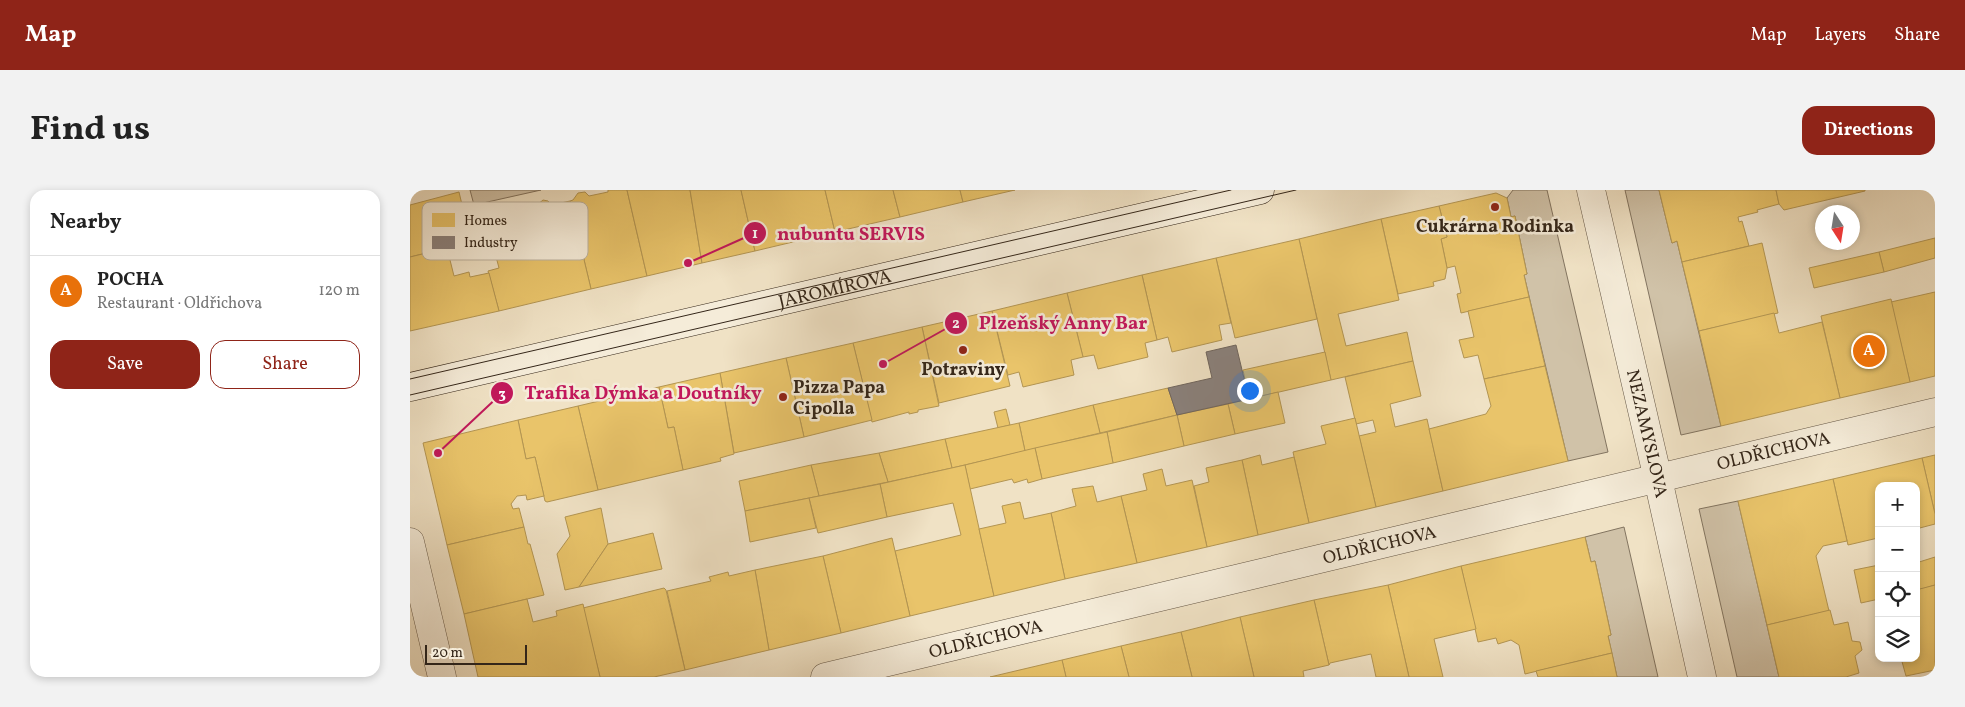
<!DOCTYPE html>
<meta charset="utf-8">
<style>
body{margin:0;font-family:Vollkorn,serif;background:#f2f2f2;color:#222}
.controls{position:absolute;right:15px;bottom:15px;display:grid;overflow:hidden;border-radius:10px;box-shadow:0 2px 8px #0003}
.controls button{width:45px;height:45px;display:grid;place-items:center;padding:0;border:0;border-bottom:1px solid #e0e0e0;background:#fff;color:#222;font:25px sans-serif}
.compass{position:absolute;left:1405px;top:15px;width:45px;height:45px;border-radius:50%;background:#fff;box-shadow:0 2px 8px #0003;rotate:168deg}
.scale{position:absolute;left:15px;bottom:12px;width:102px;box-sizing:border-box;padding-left:5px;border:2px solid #342619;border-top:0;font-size:14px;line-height:18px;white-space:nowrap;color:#342619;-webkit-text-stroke:4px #f5ecd9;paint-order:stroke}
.you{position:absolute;left:839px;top:200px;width:18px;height:18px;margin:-12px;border:4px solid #fff;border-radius:50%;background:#1a73e8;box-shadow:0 0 0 8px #1a73e833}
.badge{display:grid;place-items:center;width:32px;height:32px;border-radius:50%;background:#8f2418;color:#fff;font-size:16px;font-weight:700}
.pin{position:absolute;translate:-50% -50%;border:2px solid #fff;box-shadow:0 1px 5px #0006}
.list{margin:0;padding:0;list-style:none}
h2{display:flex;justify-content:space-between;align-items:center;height:65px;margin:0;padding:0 20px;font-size:21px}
h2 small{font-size:16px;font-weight:400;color:#767676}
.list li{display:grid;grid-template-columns:32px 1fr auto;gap:15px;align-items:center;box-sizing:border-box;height:70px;padding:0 20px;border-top:1px solid #e0e0e0}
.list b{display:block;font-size:19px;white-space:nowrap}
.list p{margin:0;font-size:16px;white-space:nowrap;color:#767676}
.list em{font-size:16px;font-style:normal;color:#767676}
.actions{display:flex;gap:10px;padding:15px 20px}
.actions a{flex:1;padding:11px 0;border:1px solid #8f2418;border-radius:15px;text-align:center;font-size:18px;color:#8f2418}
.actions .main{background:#8f2418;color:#fff}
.icon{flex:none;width:28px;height:28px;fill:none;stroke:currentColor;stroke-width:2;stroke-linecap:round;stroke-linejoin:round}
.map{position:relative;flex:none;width:1525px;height:487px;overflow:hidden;border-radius:15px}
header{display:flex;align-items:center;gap:30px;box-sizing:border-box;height:70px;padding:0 25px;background:#8f2418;color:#fff}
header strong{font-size:24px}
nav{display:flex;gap:28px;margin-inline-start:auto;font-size:18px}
.intro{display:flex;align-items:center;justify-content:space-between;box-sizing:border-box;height:120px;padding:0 30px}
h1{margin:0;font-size:35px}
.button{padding:12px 22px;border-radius:15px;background:#8f2418;color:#fff;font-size:18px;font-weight:700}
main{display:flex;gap:30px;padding:0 30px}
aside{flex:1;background:#fff;border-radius:15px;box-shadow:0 2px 8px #0003}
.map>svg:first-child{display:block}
.green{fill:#d0c2a8;stroke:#827460}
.homes{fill:#e9c46a;stroke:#b39552}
.industry{fill:#8a817c;stroke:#70665e}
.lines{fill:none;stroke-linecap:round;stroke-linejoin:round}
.minor-casing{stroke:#635544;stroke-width:29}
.secondary-casing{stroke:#342619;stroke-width:29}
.minor{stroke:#f5ecd9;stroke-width:28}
.secondary{stroke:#f5ecd9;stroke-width:28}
.tram{stroke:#342619;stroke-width:1}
.poi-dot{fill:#8f2418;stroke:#f5ecd9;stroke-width:2}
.labels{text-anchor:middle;stroke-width:5;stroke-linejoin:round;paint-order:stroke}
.poi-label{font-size:18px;font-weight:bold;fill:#342619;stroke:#f5ecd9}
.street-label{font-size:18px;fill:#342619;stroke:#f5ecd9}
.key{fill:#f5ecd9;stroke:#bbb19f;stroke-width:1}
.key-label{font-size:14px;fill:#342619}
.leader{fill:none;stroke:#c2185b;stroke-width:2}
.callout-dot{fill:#c2185b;stroke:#f5ecd9;stroke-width:2}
.mark-label{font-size:15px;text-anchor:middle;font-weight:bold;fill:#fff}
.callout-label{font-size:19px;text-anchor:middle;font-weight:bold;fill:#c2185b;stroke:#f5ecd9;stroke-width:5;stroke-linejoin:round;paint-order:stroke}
</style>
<header>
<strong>Map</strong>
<nav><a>Map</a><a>Layers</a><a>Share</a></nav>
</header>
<div class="intro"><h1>Find us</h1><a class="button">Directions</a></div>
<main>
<aside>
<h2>Nearby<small></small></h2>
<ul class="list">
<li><span class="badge" style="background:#e8710a">A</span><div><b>POCHA</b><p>Restaurant · Oldřichova</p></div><em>120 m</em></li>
</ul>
<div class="actions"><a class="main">Save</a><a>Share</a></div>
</aside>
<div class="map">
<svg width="1525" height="487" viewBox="0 0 1525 487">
<rect width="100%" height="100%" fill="#f0e2c5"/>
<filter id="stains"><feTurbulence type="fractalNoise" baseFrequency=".004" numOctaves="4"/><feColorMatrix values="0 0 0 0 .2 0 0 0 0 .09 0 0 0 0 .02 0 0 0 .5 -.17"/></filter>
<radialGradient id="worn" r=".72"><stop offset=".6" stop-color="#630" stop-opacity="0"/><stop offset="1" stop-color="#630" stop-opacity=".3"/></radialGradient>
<!-- green -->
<g class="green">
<polygon points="60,0 131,0 64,15"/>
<polygon points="1103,0 1137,0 1198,262 1158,271 1114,85 1117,84 1105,26 1101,27 1097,8"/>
<polygon points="1215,0 1249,0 1262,53 1267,51 1311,236 1271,245"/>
<polygon points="1328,311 1369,487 1327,487 1289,319"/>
<polygon points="1214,337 1248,487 1207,487 1198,446 1201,445 1185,371 1181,372 1175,347"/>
</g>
<!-- homes -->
<g class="homes">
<polygon points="198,0 217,0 237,86 181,99 160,11 163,10 168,3 175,2 179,6 198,2"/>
<polygon points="217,0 280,0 292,73 237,86"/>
<polygon points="280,0 331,0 345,61 292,73"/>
<polygon points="331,0 415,0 425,42 345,61"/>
<polygon points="415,0 483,0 490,27 425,42"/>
<polygon points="483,0 550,0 553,12 490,27"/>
<polygon points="550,0 605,0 553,12"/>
<polygon points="1249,0 1366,0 1369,14 1347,20 1348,22 1328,27 1329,32 1332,31 1339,56 1272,72 1267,51 1262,53"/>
<polygon points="1366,0 1455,0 1455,1 1374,20 1369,14"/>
<polygon points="49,2 54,23 31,28 37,58 0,67 0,15"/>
<polygon points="1086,3 1097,8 1101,27 1105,26 1117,84 1114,85 1119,107 1051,123 1047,104 1051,103 1045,76 1037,78 1031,49 1037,47 1029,16"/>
<polygon points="133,10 138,11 142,15 160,11 181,99 89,121 78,81 89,78 78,36 91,32 89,27 92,26 97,19 104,19 108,22 126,19 127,15"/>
<polygon points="1029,16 1037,47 1031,49 1037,78 1035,89 1023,92 1024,96 988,104 971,29"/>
<polygon points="971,29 989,110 928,124 936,156 997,142 1003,171 921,190 889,49"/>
<polygon points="1525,48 1525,68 1474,82 1469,62"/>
<polygon points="889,49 907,129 825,148 806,68"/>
<polygon points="1352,53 1368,123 1289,141 1272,72"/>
<polygon points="37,58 44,86 59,82 60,87 79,83 89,121 0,141 0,67"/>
<polygon points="1469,62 1474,82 1404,98 1399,78"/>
<polygon points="806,68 821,133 809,135 812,150 762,162 758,147 747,150 732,85"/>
<polygon points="732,85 747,150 735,153 738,167 688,179 684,165 673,167 657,103"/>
<polygon points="1525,102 1525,186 1500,192 1481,112"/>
<polygon points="657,103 673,167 661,170 664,185 613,197 609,182 598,185 582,121"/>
<polygon points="1119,107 1135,176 1074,189 1068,165 1054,168 1049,150 1064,147 1058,121"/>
<polygon points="1481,109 1500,192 1430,208 1411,126"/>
<polygon points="582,121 600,196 529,213 512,137"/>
<polygon points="1364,123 1369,143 1412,132 1430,208 1311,236 1289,141"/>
<polygon points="512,137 529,216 508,220 508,222 499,224 499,222 462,232 443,153"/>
<polygon points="443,153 462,230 394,247 376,168"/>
<polygon points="915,162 921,190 839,209 833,180"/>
<polygon points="376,168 394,247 324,263 310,183"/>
<polygon points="1003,171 1011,206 980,214 985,237 1017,229 1033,301 966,317 949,246 966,242 963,230 946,234 935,187"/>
<polygon points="1135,176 1158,271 1033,301 1019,239 1076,224 1081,216 1074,189"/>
<polygon points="310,183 324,264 310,268 311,271 273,280 264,237 258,238 249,197"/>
<polygon points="249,197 258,238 264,237 273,280 188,300 168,216"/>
<polygon points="758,198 767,225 690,243 683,215"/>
<polygon points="868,202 875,233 825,244 818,214"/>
<polygon points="818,214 825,244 774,256 767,225"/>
<polygon points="683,215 690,243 615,261 609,233"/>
<polygon points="168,216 188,300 137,312 135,311 125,267 116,269 108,230"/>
<polygon points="596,219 600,235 588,238 584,222"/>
<polygon points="767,225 774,256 703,273 697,242"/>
<polygon points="945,228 966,317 899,333 883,262 916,254 911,236"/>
<polygon points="108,230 116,269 125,267 134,306 117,310 116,305 107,306 101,314 103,319 109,318 114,337 37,355 13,253"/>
<polygon points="609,233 615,261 542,278 535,249"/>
<polygon points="697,242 703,273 632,289 625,258"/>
<polygon points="535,249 542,278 478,292 469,263"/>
<polygon points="625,258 632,289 618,293 617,289 604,293 602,289 560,299 555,275"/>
<polygon points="469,263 478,292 409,306 401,275"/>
<polygon points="850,265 852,275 884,267 899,333 848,345 832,270"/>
<polygon points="1525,265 1525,324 1512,268"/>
<polygon points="1512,268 1525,324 1525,334 1506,339 1506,296 1469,296 1469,351 1468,348 1438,355 1423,289"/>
<polygon points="832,270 848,345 797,357 784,296 799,292 796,278"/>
<polygon points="401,275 409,306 335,321 329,291"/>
<polygon points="555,275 584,406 500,426 485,361 551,345 543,313 477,327 470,294"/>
<polygon points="752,279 756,296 782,290 797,357 727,373 711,306 737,300 733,284"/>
<polygon points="1423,289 1437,351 1413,356 1406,366 1419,421 1357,435 1328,311"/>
<polygon points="470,294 477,327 408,343 399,308"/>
<polygon points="683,296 687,312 711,306 727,373 655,389 641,323 666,316 662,299"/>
<polygon points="399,308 406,338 340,352 335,321"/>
<polygon points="610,312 614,329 641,323 655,389 584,406 569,339 596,333 592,316"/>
<polygon points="191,318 198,354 169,397 155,400 147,364 160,346 155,327"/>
<polygon points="114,337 118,354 120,354 134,405 54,424 37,355"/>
<polygon points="243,343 252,379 169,397 198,354"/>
<polygon points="1175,347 1181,372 1185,371 1201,445 1198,446 1202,463 1115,484 1109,455 1101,450 1088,454 1086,448 1068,452 1051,376"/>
<polygon points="482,348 500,426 431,443 413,366"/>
<polygon points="413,366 431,443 359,460 345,380"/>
<polygon points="1525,367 1525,395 1509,400 1506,386 1506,373"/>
<polygon points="1469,375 1469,409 1451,413 1444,380"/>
<polygon points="1051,376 1066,439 1024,449 1033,487 999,487 978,395"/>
<polygon points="345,380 359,460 275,480 257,401 301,391 299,387 318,382 319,386"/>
<polygon points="978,395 999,487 966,487 961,464 920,473 919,475 904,410"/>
<polygon points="1525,395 1525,480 1496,486 1491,468 1506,468 1506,400"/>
<polygon points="254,398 256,400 275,480 244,487 190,487 173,418"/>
<polygon points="117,409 123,432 147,426 146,421 173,414 190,487 68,487 54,424"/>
<polygon points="904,410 919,475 893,481 894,487 844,487 830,427"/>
<polygon points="1420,420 1424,435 1438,432 1442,451 1450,452 1452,460 1445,466 1449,483 1436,487 1369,487 1357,435"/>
<polygon points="830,427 844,487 782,487 771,442"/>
<polygon points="771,442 782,487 719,487 711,456"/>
<polygon points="711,456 719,487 656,487 652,470"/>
<polygon points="1202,463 1207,487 1128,487 1126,481"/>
<polygon points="652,470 656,487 580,487"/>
</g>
<!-- industry -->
<polygon class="industry" points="826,155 839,209 767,225 758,198 802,188 796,162"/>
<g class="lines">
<defs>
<g id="minor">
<path id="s1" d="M1181,0L1248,289L1292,487"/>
<polyline points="0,352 32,487"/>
<path id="s2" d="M415,487L1525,222"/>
</g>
<g id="secondary">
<path id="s3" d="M0,197L850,0"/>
</g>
</defs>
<!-- minor casing -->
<use href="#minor" class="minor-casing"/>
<!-- secondary casing -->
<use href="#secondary" class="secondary-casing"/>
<!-- minor -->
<use href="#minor" class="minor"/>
<!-- secondary -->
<use href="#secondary" class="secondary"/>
<!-- tram -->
<g class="tram">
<polyline points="0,189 821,0"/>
<polyline points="0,205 886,0"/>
</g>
</g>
<!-- markers -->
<g class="poi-dot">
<circle cx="1085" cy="17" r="5"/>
<circle cx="553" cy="160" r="5"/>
<circle cx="373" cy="207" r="5"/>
</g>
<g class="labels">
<!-- poi labels -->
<g class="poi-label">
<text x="1085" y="42">Cukrárna Rodinka</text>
<text x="553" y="185">Potraviny</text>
<text x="383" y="203" text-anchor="start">Pizza Papa<tspan x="383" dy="21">Cipolla</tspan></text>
</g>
<!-- street labels -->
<g class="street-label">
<text dy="6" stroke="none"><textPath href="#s3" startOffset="436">JAROMÍROVA</textPath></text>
<text dy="6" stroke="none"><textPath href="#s1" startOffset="250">NEZAMYSLOVA</textPath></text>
<text dy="6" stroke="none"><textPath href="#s2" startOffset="975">OLDŘICHOVA</textPath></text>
<text dy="6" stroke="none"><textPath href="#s2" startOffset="570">OLDŘICHOVA</textPath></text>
<text dy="6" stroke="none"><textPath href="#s2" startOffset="165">OLDŘICHOVA</textPath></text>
</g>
</g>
<!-- legend -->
<rect x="12" y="12" width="166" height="58" rx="8" class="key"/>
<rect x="22" y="23" width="23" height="14" fill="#e9c46a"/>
<rect x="22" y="46" width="23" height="13" fill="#8a817c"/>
<g class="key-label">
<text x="54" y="35">Homes</text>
<text x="54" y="57">Industry</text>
</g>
<!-- callouts -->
<path class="leader" d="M278 73L345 43M473 174L546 133M28 263L92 203"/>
<g class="callout-dot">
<circle cx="278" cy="73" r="5"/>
<circle cx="473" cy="174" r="5"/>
<circle cx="28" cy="263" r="5"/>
<circle cx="345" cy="43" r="12"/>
<circle cx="546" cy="133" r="12"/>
<circle cx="92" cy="203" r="12"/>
</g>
<g class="mark-label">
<text x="345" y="48">1</text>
<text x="546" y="138">2</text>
<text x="92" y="208">3</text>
</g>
<g class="callout-label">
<text x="441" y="50">nubuntu SERVIS</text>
<text x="653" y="139">Plzeňský Anny Bar</text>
<text x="233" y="209">Trafika Dýmka a Doutníky</text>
</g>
<rect width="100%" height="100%" filter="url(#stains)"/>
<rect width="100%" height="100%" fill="url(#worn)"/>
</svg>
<div class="controls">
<button>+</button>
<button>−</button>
<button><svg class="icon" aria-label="locate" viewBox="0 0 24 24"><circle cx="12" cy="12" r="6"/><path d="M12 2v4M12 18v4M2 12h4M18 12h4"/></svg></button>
<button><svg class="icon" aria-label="layers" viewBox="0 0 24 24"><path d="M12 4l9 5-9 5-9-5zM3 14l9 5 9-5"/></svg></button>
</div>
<svg class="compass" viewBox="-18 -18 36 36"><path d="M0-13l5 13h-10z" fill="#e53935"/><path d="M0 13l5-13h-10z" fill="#767676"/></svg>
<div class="scale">20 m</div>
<div class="you"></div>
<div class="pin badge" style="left:1459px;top:161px;background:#e8710a">A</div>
</div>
</main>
